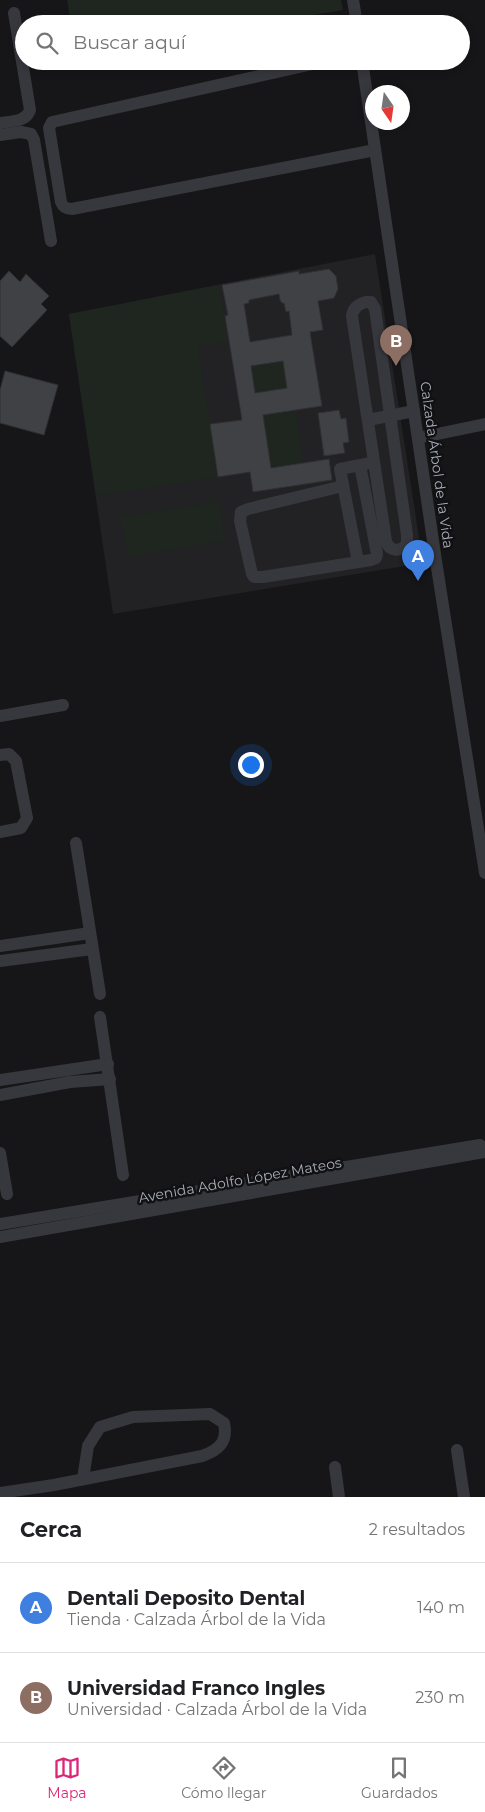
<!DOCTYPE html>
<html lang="es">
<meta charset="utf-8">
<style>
body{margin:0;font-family:Montserrat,sans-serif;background:#f2f2f2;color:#202124}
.compass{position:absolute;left:365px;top:85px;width:45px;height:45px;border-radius:50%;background:#fff;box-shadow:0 2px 8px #0003;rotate:167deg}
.you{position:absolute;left:250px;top:764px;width:18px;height:18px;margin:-12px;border:4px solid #fff;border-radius:50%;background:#1a73e8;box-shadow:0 0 0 8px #1a73e833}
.badge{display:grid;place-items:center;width:32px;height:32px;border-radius:50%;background:#db2777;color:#fff;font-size:16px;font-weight:700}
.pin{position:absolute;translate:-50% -41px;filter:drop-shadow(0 1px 2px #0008)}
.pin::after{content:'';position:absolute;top:26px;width:18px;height:15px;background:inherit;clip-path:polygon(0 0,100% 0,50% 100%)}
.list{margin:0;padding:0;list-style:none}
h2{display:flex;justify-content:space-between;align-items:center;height:65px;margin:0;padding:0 20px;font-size:21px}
h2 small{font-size:16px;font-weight:400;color:#757577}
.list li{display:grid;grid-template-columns:32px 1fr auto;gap:15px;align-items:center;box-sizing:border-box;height:90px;padding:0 20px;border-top:1px solid #e0e0e0}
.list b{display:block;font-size:19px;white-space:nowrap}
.list p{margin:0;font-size:16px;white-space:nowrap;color:#757577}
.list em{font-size:16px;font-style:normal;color:#757577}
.icon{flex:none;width:28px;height:28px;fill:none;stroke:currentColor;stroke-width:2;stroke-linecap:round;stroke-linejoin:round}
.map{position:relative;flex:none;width:485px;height:1497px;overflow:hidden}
.search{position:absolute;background:#fff;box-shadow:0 2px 8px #0003;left:15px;right:15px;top:15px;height:55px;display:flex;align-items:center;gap:12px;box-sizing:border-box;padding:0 18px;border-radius:28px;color:#757577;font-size:19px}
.sheet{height:245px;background:#fff}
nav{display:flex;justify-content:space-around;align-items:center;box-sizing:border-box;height:70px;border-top:1px solid #e0e0e0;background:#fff;font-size:14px;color:#757577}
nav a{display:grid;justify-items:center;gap:2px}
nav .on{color:#db2777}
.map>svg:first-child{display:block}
.built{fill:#222225}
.green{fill:#1e261f}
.building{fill:#404145;stroke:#303034;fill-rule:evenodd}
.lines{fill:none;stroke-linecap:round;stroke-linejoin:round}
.minor{stroke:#37383d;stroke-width:12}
.labels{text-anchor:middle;stroke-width:5;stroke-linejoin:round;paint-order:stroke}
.street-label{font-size:14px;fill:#a8adb8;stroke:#111113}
</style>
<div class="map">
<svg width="485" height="1497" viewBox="0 0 485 1497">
<rect width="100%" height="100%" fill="#161618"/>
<!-- built -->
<polygon class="built" points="375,254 423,563 113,614 69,314"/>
<!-- green -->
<g class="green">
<polygon points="67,0 341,0 343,10 261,24 71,24"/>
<polygon points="219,285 228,342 198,347 218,477 96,496 69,314"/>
<polygon points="283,361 287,388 255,393 251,366"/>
<polygon points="296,410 303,463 271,468 263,415"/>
<polygon points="219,501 225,541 128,557 121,517"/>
</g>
<!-- building -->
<g class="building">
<path d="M329,269L336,276L338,289L334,298L318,301L323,330L310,332L322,406L263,415L271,468L329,459L332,480L253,492L250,472L218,477L210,424L242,420L225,316L228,315L222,285L299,271V274ZM279,294L280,300L282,303H284L286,312L289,311L292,335L250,342L244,304L249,303V300ZM283,361L287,388L255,393L251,366Z"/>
<polygon points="9,271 20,282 26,274 49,296 41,304 47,310 12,347 0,336 0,281"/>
<polygon points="5,371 58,385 44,435 0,423 0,390"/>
<polygon points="339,410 341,419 346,418 349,442 343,443 345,453 324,456 318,413"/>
</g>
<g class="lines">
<!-- minor -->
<g class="minor">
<polyline points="353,0 357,24"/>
<path d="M326,61L52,122L49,128L61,202C63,207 66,209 72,209L375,150"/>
<polyline points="362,61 436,561 485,873"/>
<path d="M0,123C12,121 26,122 30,110L14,13"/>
<polyline points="0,135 21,132 31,134 34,140 51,241"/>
<path d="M366,302H371L375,309L407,535V544C400,553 389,551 386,541L352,316C353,308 358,304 366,302Z"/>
<polyline points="368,420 414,411"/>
<polyline points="418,438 485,424"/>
<polyline points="343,486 248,509 241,512 240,521 252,574 254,577 263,577 371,560 376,558 377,554 360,465 374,462"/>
<polyline points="358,562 340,469 360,465"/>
<polyline points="0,716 63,705"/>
<polyline points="0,755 9,754 16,761 27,818 21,828 0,832"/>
<polyline points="76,843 100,994"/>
<polyline points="0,946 90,933"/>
<polyline points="0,961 92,949"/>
<polyline points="100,1017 123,1175"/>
<polyline points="0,1080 108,1064"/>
<polyline points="0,1095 70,1082 110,1079"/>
<polyline points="0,1153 7,1194"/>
<polyline points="0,1224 480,1145"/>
<polyline points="0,1237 485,1152"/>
<polyline points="457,1450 464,1497"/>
<polyline points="335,1467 339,1497"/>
<path d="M0,1493L54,1485L202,1456C219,1450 228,1442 224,1423L210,1414L133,1417L100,1427L88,1446L83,1479"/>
</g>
</g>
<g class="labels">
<!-- street labels -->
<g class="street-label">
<text transform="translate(437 465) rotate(82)" y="5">Calzada Árbol de la Vida</text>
<text transform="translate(240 1180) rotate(-10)" y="5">Avenida Adolfo López Mateos</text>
</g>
</g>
</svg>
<svg class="compass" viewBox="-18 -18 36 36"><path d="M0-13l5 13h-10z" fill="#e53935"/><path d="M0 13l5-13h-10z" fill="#757577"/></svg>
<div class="you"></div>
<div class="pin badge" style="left:418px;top:581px;background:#3f7fe0">A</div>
<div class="pin badge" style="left:396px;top:366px;background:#8d6e63">B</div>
<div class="search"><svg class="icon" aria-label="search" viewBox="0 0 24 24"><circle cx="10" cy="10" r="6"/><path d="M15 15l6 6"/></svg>Buscar aquí</div>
</div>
<section class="sheet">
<h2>Cerca<small>2 resultados</small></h2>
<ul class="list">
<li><span class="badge" style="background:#3f7fe0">A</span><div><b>Dentali Deposito Dental</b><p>Tienda · Calzada Árbol de la Vida</p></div><em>140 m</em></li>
<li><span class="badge" style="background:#8d6e63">B</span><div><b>Universidad Franco Ingles</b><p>Universidad · Calzada Árbol de la Vida</p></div><em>230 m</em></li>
</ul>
</section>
<nav>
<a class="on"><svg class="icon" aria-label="map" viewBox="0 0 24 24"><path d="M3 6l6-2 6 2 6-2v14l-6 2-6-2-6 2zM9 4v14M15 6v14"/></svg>Mapa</a>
<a><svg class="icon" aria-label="directions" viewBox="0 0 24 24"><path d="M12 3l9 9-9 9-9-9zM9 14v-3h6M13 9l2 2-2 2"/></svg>Cómo llegar</a>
<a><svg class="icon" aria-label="saved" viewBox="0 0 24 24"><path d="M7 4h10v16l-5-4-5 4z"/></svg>Guardados</a>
</nav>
